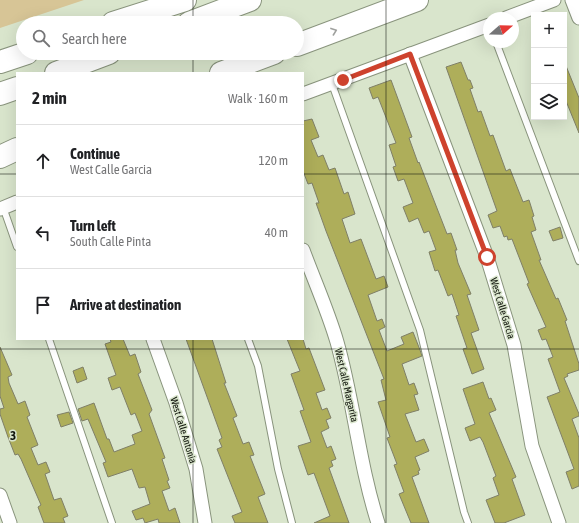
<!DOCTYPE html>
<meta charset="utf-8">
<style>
body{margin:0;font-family:"Asap Condensed",sans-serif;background:#f2f2f2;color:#202124}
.controls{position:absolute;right:12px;top:12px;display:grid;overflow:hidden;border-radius:0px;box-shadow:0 4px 16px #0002}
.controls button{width:36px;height:36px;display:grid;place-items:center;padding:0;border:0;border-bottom:1px solid #e0e0e0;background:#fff;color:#202124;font:20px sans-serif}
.compass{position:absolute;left:483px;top:12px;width:36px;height:36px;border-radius:50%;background:#fff;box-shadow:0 4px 16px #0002;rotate:70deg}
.stop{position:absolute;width:12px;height:12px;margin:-9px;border:3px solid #ce422d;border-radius:50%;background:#fff}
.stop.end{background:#ce422d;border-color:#fff;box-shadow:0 1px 4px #0008}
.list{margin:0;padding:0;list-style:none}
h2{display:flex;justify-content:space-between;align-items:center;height:52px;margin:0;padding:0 16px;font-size:17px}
h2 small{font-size:13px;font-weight:400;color:#757577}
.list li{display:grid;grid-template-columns:26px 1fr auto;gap:12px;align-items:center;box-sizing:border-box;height:72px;padding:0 16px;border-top:1px solid #e0e0e0}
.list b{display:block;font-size:15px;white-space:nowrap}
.list p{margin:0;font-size:13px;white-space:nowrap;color:#757577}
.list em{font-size:13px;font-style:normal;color:#757577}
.icon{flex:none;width:22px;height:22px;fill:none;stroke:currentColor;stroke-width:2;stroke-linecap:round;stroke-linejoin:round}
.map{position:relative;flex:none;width:579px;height:523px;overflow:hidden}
.search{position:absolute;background:#fff;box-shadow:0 4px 16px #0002;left:16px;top:16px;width:288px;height:44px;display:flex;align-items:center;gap:10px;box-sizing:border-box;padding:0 14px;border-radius:22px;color:#757577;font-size:15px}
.panel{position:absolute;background:#fff;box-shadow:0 4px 16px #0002;left:16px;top:72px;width:288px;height:268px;border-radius:0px}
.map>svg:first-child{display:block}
.green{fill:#d7c596}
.building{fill:#aeae5a;stroke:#7f7f67}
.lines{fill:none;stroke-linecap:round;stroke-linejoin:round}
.service-casing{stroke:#89947d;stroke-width:8}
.minor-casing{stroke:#89947d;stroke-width:15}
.motorway-casing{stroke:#89947d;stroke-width:24}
.service{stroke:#fff;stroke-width:6}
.minor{stroke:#fff;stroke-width:13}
.motorway{stroke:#fff;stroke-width:22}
.oneway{stroke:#9fa19e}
.route{stroke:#ce422d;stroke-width:5}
.grid{fill:none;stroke:#10140c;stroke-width:1;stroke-opacity:0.55}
.labels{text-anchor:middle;stroke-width:3;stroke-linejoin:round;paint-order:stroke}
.street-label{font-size:10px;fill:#10140c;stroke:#d9e5cc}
.grid-label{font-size:13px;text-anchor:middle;font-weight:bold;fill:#10140c;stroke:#d9e5cc;stroke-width:3;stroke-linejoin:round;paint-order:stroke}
</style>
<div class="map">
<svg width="579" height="523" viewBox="0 0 579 523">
<rect width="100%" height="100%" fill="#d9e5cc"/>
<!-- green -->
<polygon class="green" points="0,0 84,0 0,28"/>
<!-- building -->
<g class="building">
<polygon points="564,61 579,98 579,133 564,96"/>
<polygon points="461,62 468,80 470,80 473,88 470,89 478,112 481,111 490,136 493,135 506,171 510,169 523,202 529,200 534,216 532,217 536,230 531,232 541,260 539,260 556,299 558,298 567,320 565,321 579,364 579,370 567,374 568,376 564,378 579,414 579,416 572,419 579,438 579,486 572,489 566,472 574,469 547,397 560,392 548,359 553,357 546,339 542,340 538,330 546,327 527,284 529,283 512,239 508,240 507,236 504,237 500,226 493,228 488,215 497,211 446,67"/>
<polygon points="391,80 412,137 409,138 418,163 419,162 447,234 451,233 457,250 455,250 458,263 471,294 467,295 479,330 471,333 484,369 472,374 463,349 467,348 456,316 459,315 452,294 448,296 438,270 435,271 429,252 436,250 429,231 424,233 418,218 409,222 403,207 413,203 404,179 398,181 393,167 396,166 389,145 396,143 378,97 373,99 369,88"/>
<polygon points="312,119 319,137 311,140 318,157 323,155 329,170 335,168 344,194 348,192 355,214 342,219 350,243 361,239 376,279 384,276 388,287 368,295 377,321 382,319 385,327 379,330 387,351 404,344 401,337 413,332 420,350 422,356 402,364 409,385 414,383 418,394 414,395 419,410 405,414 416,442 424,439 429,451 415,457 420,470 418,471 419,474 412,477 429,523 411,523 399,494 404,492 394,465 397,464 387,438 390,437 378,402 386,400 381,380 384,379 326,231 316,203 319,203 312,183 308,184 303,171 303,121"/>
<polygon points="560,227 563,238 553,241 549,231"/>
<polygon points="110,339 123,339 130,356 135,354 141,372 138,374 152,410 149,414 165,458 162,459 169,480 167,481 170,488 162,491 169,511 175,508 180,523 159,523 158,519 145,523 143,518 136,520 132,511 150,504 145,487 139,488 132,469 108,477 103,463 106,462 88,419 82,421 78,409 94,403 107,439 109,439 114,452 135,444 132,435 142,431 135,413 131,415 120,387 112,390 108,378 116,375 105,344 111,342"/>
<polygon points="186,339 212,339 226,383 224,383 237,416 233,418 243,444 249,442 254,455 250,456 265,494 258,497 268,523 235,523 232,516 242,512 217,449 222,447 219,440 222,438"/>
<polygon points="287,339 303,339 306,349 309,348 325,390 316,393 322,410 327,408 331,418 326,420 329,428 321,432 327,448 331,446 336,459 331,461 333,466 329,468 349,523 314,523 330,516 314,473 308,475 298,446 311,442 300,411 304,410 291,374 300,371"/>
<polygon points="0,347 12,375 8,377 9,383 18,404 25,401 30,415 27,417 38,445 31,448 38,465 46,462 50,472 45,474 54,500 61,498 68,516 63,518 65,523 44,523 38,507 41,505 21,459 18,454 15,455 8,437 0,414 0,409 4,408 0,396"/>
<polygon points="83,367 87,379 77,383 73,371"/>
<polygon points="483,382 489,399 491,398 496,410 489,413 516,477 512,479 525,515 504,523 495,523 486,500 499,495 493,478 496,476 483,442 480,437 470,441 465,428 475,424 463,389"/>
<polygon points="69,412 73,423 61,427 57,415"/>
</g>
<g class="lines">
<defs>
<g id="service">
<polyline points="496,42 579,261"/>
<polyline points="332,84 420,330 464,512 468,523"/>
<polyline points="3,207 17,247"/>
<polyline points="49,339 112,523"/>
<polyline points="248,339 258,366 278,469 292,523"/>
</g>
<g id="minor">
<polyline points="572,0 579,18"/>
<polyline points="506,18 554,0"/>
<polyline points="410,54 487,257 514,345 532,446 559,523"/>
<polyline points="303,94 489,25"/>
<polyline points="0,209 17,202"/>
<path d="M303,250C314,280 328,311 337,342C354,402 359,464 378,523"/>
<polyline points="153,339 176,403 196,469 205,523"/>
<polyline points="0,495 10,523"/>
</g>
<g id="motorway">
<polyline points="113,23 185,0"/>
<polyline points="189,23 250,0"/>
<polyline points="297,45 417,0"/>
<polyline points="0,62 27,53"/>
<polyline points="56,73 109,53"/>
<polyline points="221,73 274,53"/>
<polyline points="0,94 17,88"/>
<polyline points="0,157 17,149"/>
</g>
</defs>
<!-- service casing -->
<use href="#service" class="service-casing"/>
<!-- minor casing -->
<use href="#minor" class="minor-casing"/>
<!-- motorway casing -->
<use href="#motorway" class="motorway-casing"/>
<!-- service -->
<use href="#service" class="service"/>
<!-- minor -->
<use href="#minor" class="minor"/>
<!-- motorway -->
<use href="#motorway" class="motorway"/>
</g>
<!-- one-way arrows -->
<defs><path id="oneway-chevron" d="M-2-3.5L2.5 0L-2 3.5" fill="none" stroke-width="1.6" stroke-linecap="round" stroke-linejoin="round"/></defs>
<use class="oneway" href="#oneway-chevron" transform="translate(334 31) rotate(-20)"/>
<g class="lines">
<!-- route -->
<polyline class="route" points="343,80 410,54 487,257"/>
</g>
<!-- grid -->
<path class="grid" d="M193,0V23M386,0V523M193,53V73M0,174H17M303,174H579M193,339V523M0,349H579"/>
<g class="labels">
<!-- street labels -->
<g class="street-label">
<text transform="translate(503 308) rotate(73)" y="4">West Calle Garcia</text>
<text transform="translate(347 385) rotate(77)" y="4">West Calle Margarita</text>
<text transform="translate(184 430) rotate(73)" y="4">West Calle Antonia</text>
</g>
</g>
<g class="grid-label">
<text x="13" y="440">3</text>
</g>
</svg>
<div class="controls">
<button>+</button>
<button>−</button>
<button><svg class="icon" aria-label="layers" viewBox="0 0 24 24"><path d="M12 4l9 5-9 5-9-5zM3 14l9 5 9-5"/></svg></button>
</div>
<svg class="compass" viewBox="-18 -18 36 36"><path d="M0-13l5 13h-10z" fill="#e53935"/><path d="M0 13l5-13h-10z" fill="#757577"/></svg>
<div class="stop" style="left:487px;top:257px"></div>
<div class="stop end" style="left:343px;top:80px"></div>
<div class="search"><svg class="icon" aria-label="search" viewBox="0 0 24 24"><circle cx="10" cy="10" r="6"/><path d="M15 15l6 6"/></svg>Search here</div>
<section class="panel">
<h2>2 min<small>Walk · 160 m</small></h2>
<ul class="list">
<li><svg class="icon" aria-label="ahead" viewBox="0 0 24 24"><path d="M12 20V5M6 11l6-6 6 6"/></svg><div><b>Continue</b><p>West Calle Garcia</p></div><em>120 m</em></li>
<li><svg class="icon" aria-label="left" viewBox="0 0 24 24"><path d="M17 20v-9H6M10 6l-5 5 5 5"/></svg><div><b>Turn left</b><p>South Calle Pinta</p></div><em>40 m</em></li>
<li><svg class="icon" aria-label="arrive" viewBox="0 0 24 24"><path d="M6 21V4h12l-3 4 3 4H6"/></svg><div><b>Arrive at destination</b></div></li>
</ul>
</section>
</div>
